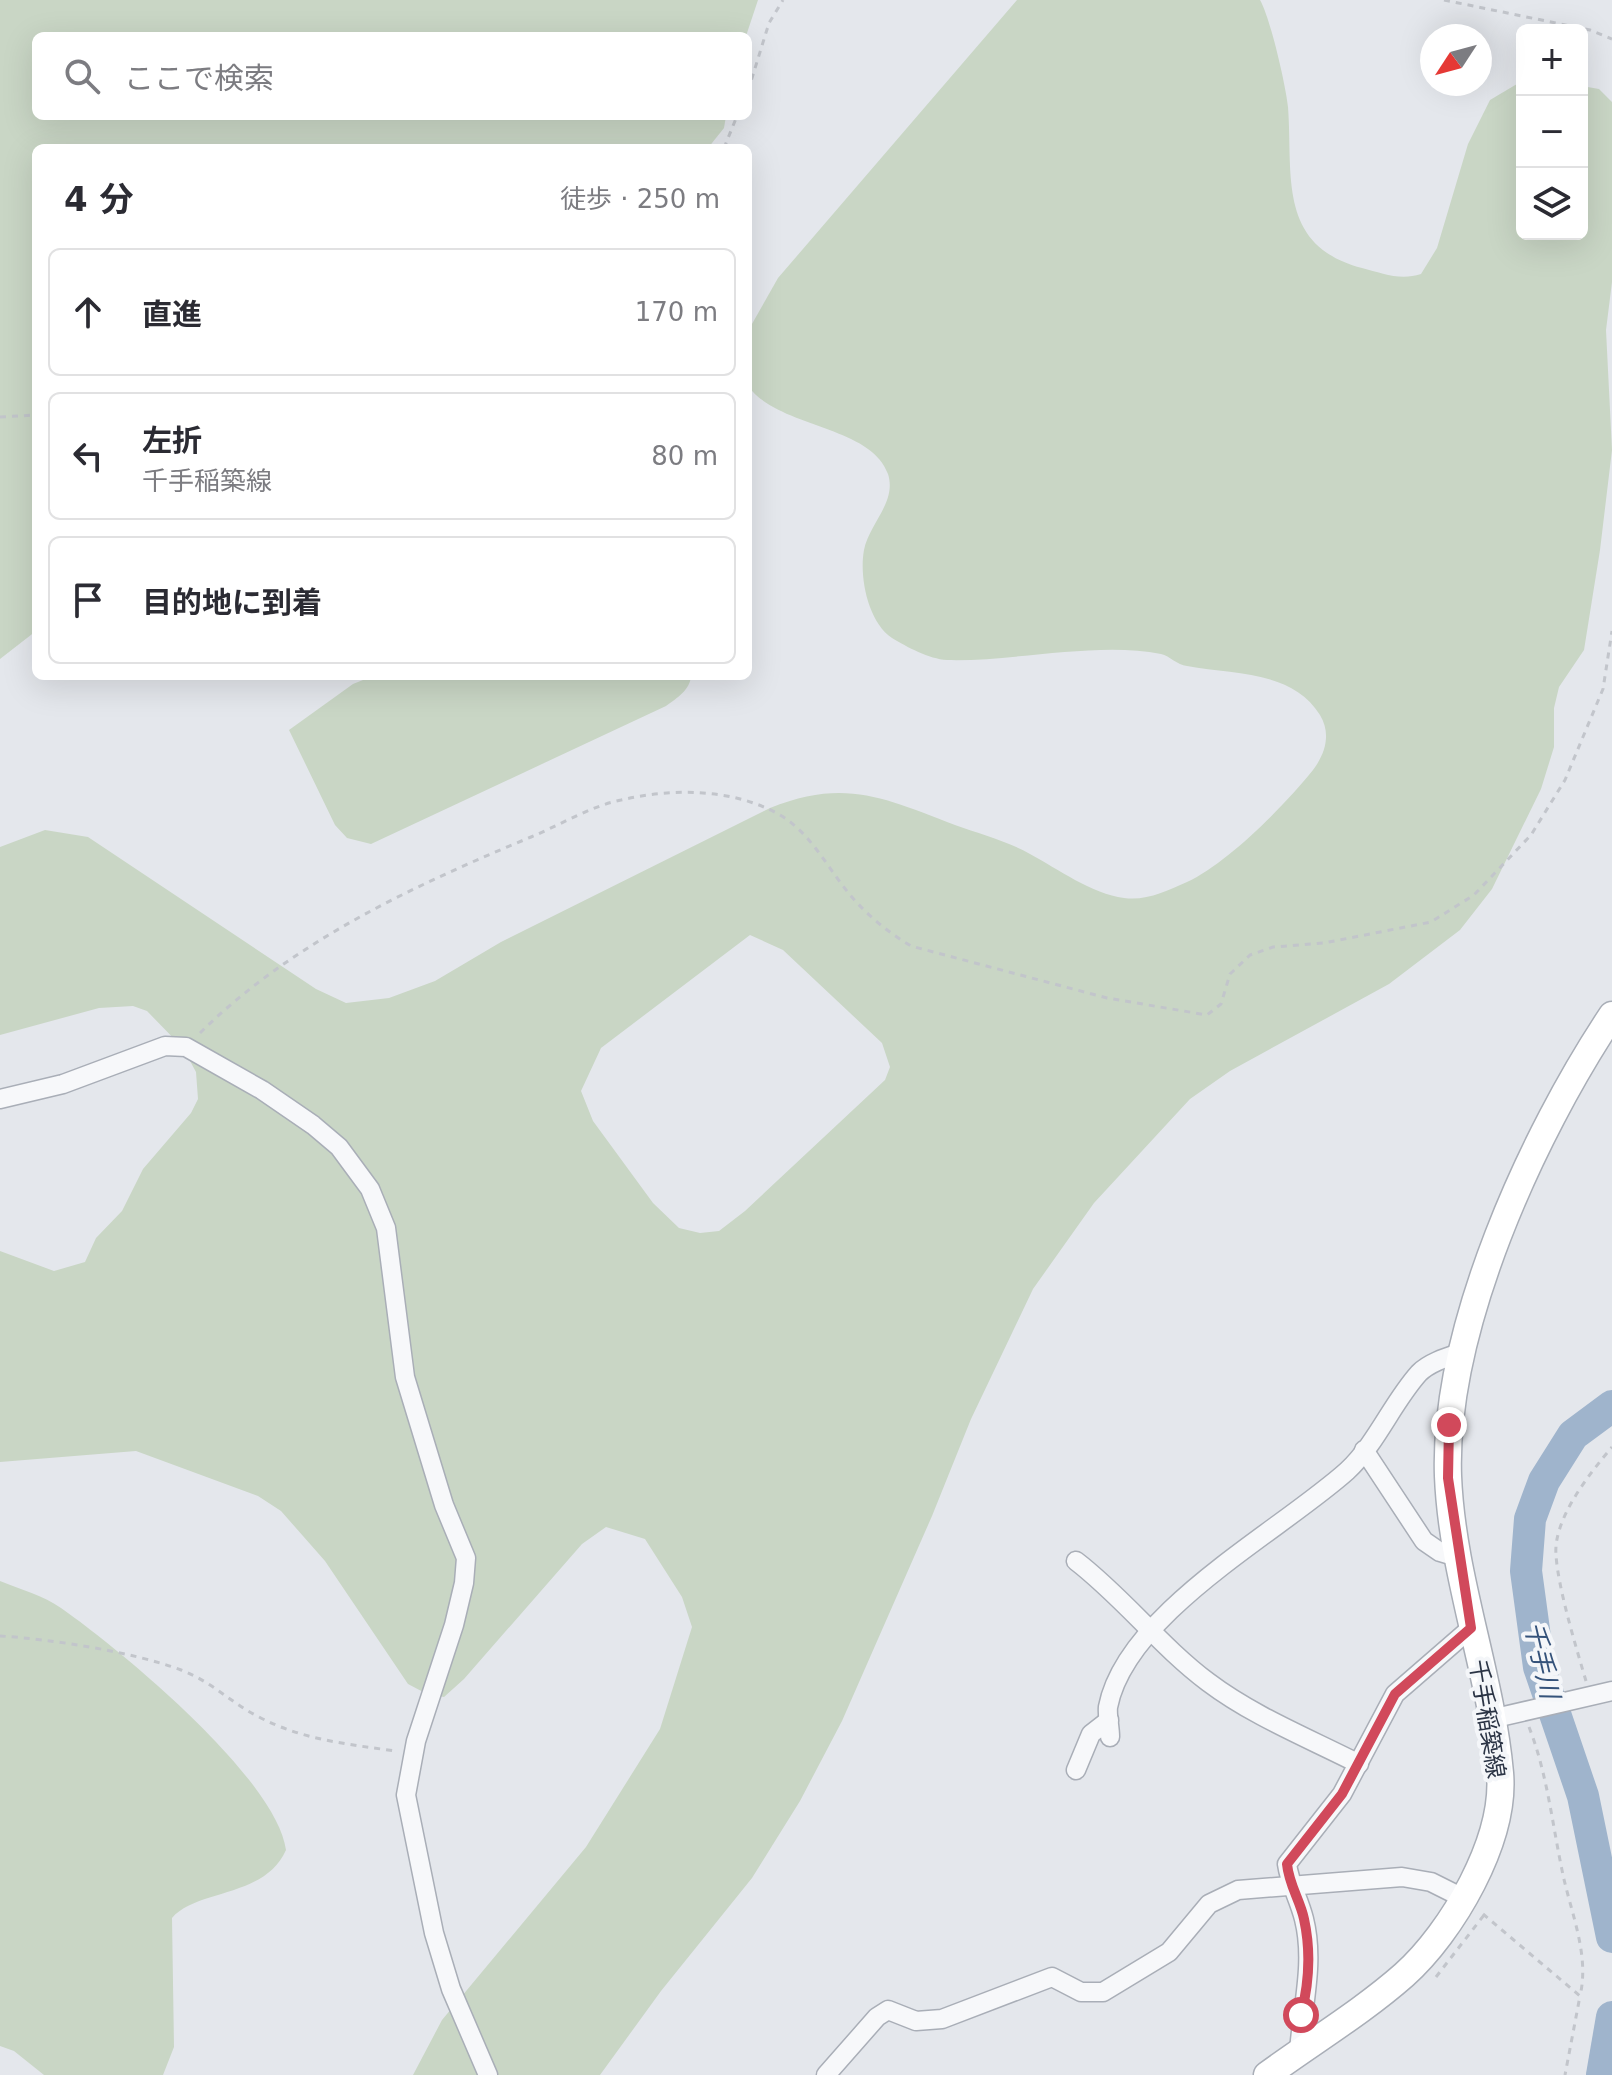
<!DOCTYPE html>
<html lang="ja">
<meta charset="utf-8">
<style>
body{margin:0;font-family:"DejaVu Sans","Noto Sans JP",sans-serif;background:#f7f7f7;color:#2b2b33}
.controls{position:absolute;right:24px;top:24px;display:grid;overflow:hidden;border-radius:12px;box-shadow:0 8px 32px #0002}
.controls button{width:72px;height:72px;display:grid;place-items:center;padding:0;border:0;border-bottom:2px solid #e1e1e2;background:#fff;color:#2b2b33;font:40px sans-serif}
.compass{position:absolute;left:1420px;top:24px;width:72px;height:72px;border-radius:50%;background:#fff;box-shadow:0 8px 32px #0002;rotate:234deg}
.stop{position:absolute;width:24px;height:24px;margin:-18px;border:6px solid #d1495b;border-radius:50%;background:#fff}
.stop.end{background:#d1495b;border-color:#fff;box-shadow:0 2px 8px #0008}
.list{margin:0;padding:0;list-style:none}
h2{display:flex;justify-content:space-between;align-items:center;height:104px;margin:0;padding:0 32px;font-size:34px}
h2 small{font-size:26px;font-weight:400;color:#7c7c81}
.list li{display:grid;grid-template-columns:52px 1fr auto;gap:24px;align-items:center;box-sizing:border-box;height:128px;margin:0 16px 16px;padding:0 16px;border:2px solid #e1e1e2;border-radius:12px}
.list b{display:block;font-size:30px;white-space:nowrap}
.list p{margin:0;font-size:26px;white-space:nowrap;color:#7c7c81}
.list em{font-size:26px;font-style:normal;color:#7c7c81}
.icon{flex:none;width:44px;height:44px;fill:none;stroke:currentColor;stroke-width:2;stroke-linecap:round;stroke-linejoin:round}
.map{position:relative;flex:none;width:1612px;height:2075px;overflow:hidden}
.search{position:absolute;background:#fff;box-shadow:0 8px 32px #0002;left:32px;top:32px;width:720px;height:88px;display:flex;align-items:center;gap:20px;box-sizing:border-box;padding:0 28px;border-radius:12px;color:#7c7c81;font-size:30px}
.panel{position:absolute;background:#fff;box-shadow:0 8px 32px #0002;left:32px;top:144px;width:720px;height:536px;border-radius:12px}
.map>svg:first-child{display:block}
.green{fill:#c9d6c5;fill-rule:evenodd}
.lines{fill:none;stroke-linecap:round;stroke-linejoin:round}
.river{stroke:#9fb4cc;stroke-width:32}
.street-casing{stroke:#a9aeb7;stroke-width:21}
.secondary-casing{stroke:#a9aeb7;stroke-width:29}
.path{stroke:#c2c5cb;stroke-width:3;stroke-dasharray:6 6;stroke-linecap:butt}
.street{stroke:#f7f8fa;stroke-width:18}
.secondary{stroke:#fff;stroke-width:26}
.route{stroke:#d1495b;stroke-width:10}
.labels{text-anchor:middle;stroke-width:8;stroke-linejoin:round;paint-order:stroke}
.street-label{font-size:24px;fill:#2b3445;stroke:#f4f6f9}
.water-label{font-size:26px;font-style:italic;fill:#34527a;stroke:#f4f6f9}
</style>
<div class="map">
<svg width="1612" height="2075" viewBox="0 0 1612 2075">
<rect width="100%" height="100%" fill="#e4e7ec"/>
<!-- green -->
<g class="green">
<polygon points="0,0 758,0 746,36 36,36 36,116 726,116 724,128 708,148 36,148 36,631 0,659"/>
<path d="M1017,0H1260C1270,17 1286,86 1288,107C1293,175 1277,246 1362,268C1382,273 1400,281 1421,274L1437,248L1468,144L1490,100L1522,81V234H1582V86L1599,89L1612,102V282L1606,330L1612,450L1600,550L1584,650L1559,687L1554,708V747L1541,789L1492,889L1460,930L1389,984L1230,1071L1190,1099L1094,1203L1033,1289L971,1419L932,1516L842,1721L800,1801L752,1878L661,1991L600,2075H413L442,2020L586,1847L660,1729L692,1627L682,1597L645,1539L606,1527L582,1544L464,1679L444,1697L427,1694L408,1684L325,1561L281,1511L258,1496L136,1451L0,1462V1251L54,1271L85,1262L96,1238L122,1211L143,1169L191,1113L198,1099L196,1072L183,1048L147,1011L133,1006L99,1008L0,1035V847L45,830L88,837L316,989L346,1003L389,998L435,981L501,942L770,808C845,778 884,798 955,825C980,834 1007,841 1030,854C1058,869 1092,894 1124,898C1147,901 1166,891 1187,882C1228,863 1285,805 1313,770C1326,753 1331,733 1320,715C1292,670 1234,675 1187,666C1177,665 1170,656 1161,654C1097,641 1013,662 947,660C929,659 907,647 892,638C868,622 859,577 864,550C869,524 897,502 888,474C871,425 778,428 748,386V331L778,278ZM750,935L783,950L882,1043L890,1067L885,1080L745,1211L719,1231L700,1233L679,1228L653,1203L593,1121L581,1091L601,1048Z"/>
<path d="M373,676H691C690,690 677,698 666,706L371,844L347,838L335,825L289,730L353,684Z"/>
<path d="M0,1581C20,1589 44,1596 61,1608C121,1650 276,1778 286,1850C265,1898 197,1889 172,1918L174,2047L163,2075H44L14,2051L0,2046Z"/>
</g>
<g class="lines">
<!-- river -->
<g class="river">
<polyline points="1612,1406 1573,1435 1544,1481 1530,1519 1526,1571 1539,1667 1583,1796 1612,1937"/>
<polyline points="1602,2075 1612,2017"/>
</g>
<defs>
<g id="street">
<polyline points="0,1099 63,1084 165,1046 186,1047 262,1090 313,1125 339,1147 370,1189 386,1228 405,1377 444,1505 466,1558 464,1583 454,1625 416,1741 406,1795 434,1933 451,1989 488,2075"/>
<polyline points="1364,1450 1424,1541 1440,1552 1460,1558"/>
<path d="M1076,1561C1123,1597 1160,1646 1208,1682C1253,1716 1308,1738 1359,1764"/>
<polyline points="1491,1719 1612,1691"/>
<path d="M1110,1737C1110,1727 1107,1716 1108,1707C1126,1613 1279,1532 1347,1471C1377,1443 1392,1403 1419,1373C1430,1362 1448,1357 1463,1352"/>
<polyline points="1076,1770 1091,1734 1109,1720"/>
<path d="M1299,2052C1302,2007 1315,1963 1304,1919C1299,1899 1290,1885 1287,1864L1342,1794L1395,1694L1471,1628"/>
<polyline points="826,2075 877,2017 888,2010 916,2021 942,2019 1052,1977 1081,1992 1103,1992 1169,1952 1209,1904 1238,1890 1402,1877 1431,1882 1465,1899"/>
</g>
<path id="secondary" d="M1267,2075C1312,2042 1362,2012 1404,1975C1452,1932 1506,1840 1500,1773C1491,1673 1452,1577 1448,1476C1443,1329 1532,1135 1612,1015"/>
</defs>
<!-- street casing -->
<use href="#street" class="street-casing"/>
<!-- secondary casing -->
<use href="#secondary" class="secondary-casing"/>
<!-- path -->
<g class="path">
<polyline points="1444,0 1590,30 1612,39"/>
<polyline points="748,91 769,23 783,0"/>
<polyline points="724,148 737,116"/>
<polyline points="0,417 36,415"/>
<path d="M200,1033C292,942 413,886 531,837C560,825 591,806 621,800C672,788 733,788 780,815C811,833 828,869 851,896C868,916 889,933 911,946L1107,998L1207,1015L1221,1004L1230,974L1250,955L1273,947L1324,943L1431,922L1474,895L1531,835L1565,780L1603,689L1612,631"/>
<path d="M0,1636C50,1639 134,1652 181,1670C211,1681 231,1703 259,1717C303,1740 347,1744 395,1751"/>
<path d="M1586,1681C1576,1647 1558,1588 1556,1555C1553,1519 1590,1473 1612,1447"/>
<path d="M1529,1727C1547,1773 1552,1822 1562,1870C1570,1911 1590,1954 1580,1996"/>
<polyline points="1483,1914 1580,1996 1565,2075"/>
<polyline points="1436,1977 1484,1915"/>
</g>
<!-- street -->
<use href="#street" class="street"/>
<!-- secondary -->
<use href="#secondary" class="secondary"/>
</g>
<g class="lines">
<!-- route -->
<path class="route" d="M1301,2015C1309,1984 1311,1951 1304,1919C1300,1900 1289,1885 1287,1864L1342,1794L1395,1694L1471,1628L1448,1478L1449,1425"/>
</g>
<g class="labels">
<!-- street labels -->
<g class="street-label">
<text transform="translate(1487 1719) rotate(81)" y="8">千手稲築線</text>
</g>
<!-- water labels -->
<g class="water-label">
<text transform="translate(1542 1660) rotate(77)" y="9">千手川</text>
</g>
</g>
</svg>
<div class="controls">
<button>+</button>
<button>−</button>
<button><svg class="icon" aria-label="layers" viewBox="0 0 24 24"><path d="M12 4l9 5-9 5-9-5zM3 14l9 5 9-5"/></svg></button>
</div>
<svg class="compass" viewBox="-18 -18 36 36"><path d="M0-13l5 13h-10z" fill="#e53935"/><path d="M0 13l5-13h-10z" fill="#7c7c81"/></svg>
<div class="stop" style="left:1301px;top:2015px"></div>
<div class="stop end" style="left:1449px;top:1425px"></div>
<div class="search"><svg class="icon" aria-label="search" viewBox="0 0 24 24"><circle cx="10" cy="10" r="6"/><path d="M15 15l6 6"/></svg>ここで検索</div>
<section class="panel">
<h2>4 分<small>徒歩 · 250 m</small></h2>
<ul class="list">
<li><svg class="icon" aria-label="ahead" viewBox="0 0 24 24"><path d="M12 20V5M6 11l6-6 6 6"/></svg><div><b>直進</b></div><em>170 m</em></li>
<li><svg class="icon" aria-label="left" viewBox="0 0 24 24"><path d="M17 20v-9H6M10 6l-5 5 5 5"/></svg><div><b>左折</b><p>千手稲築線</p></div><em>80 m</em></li>
<li><svg class="icon" aria-label="arrive" viewBox="0 0 24 24"><path d="M6 21V4h12l-3 4 3 4H6"/></svg><div><b>目的地に到着</b></div></li>
</ul>
</section>
</div>
